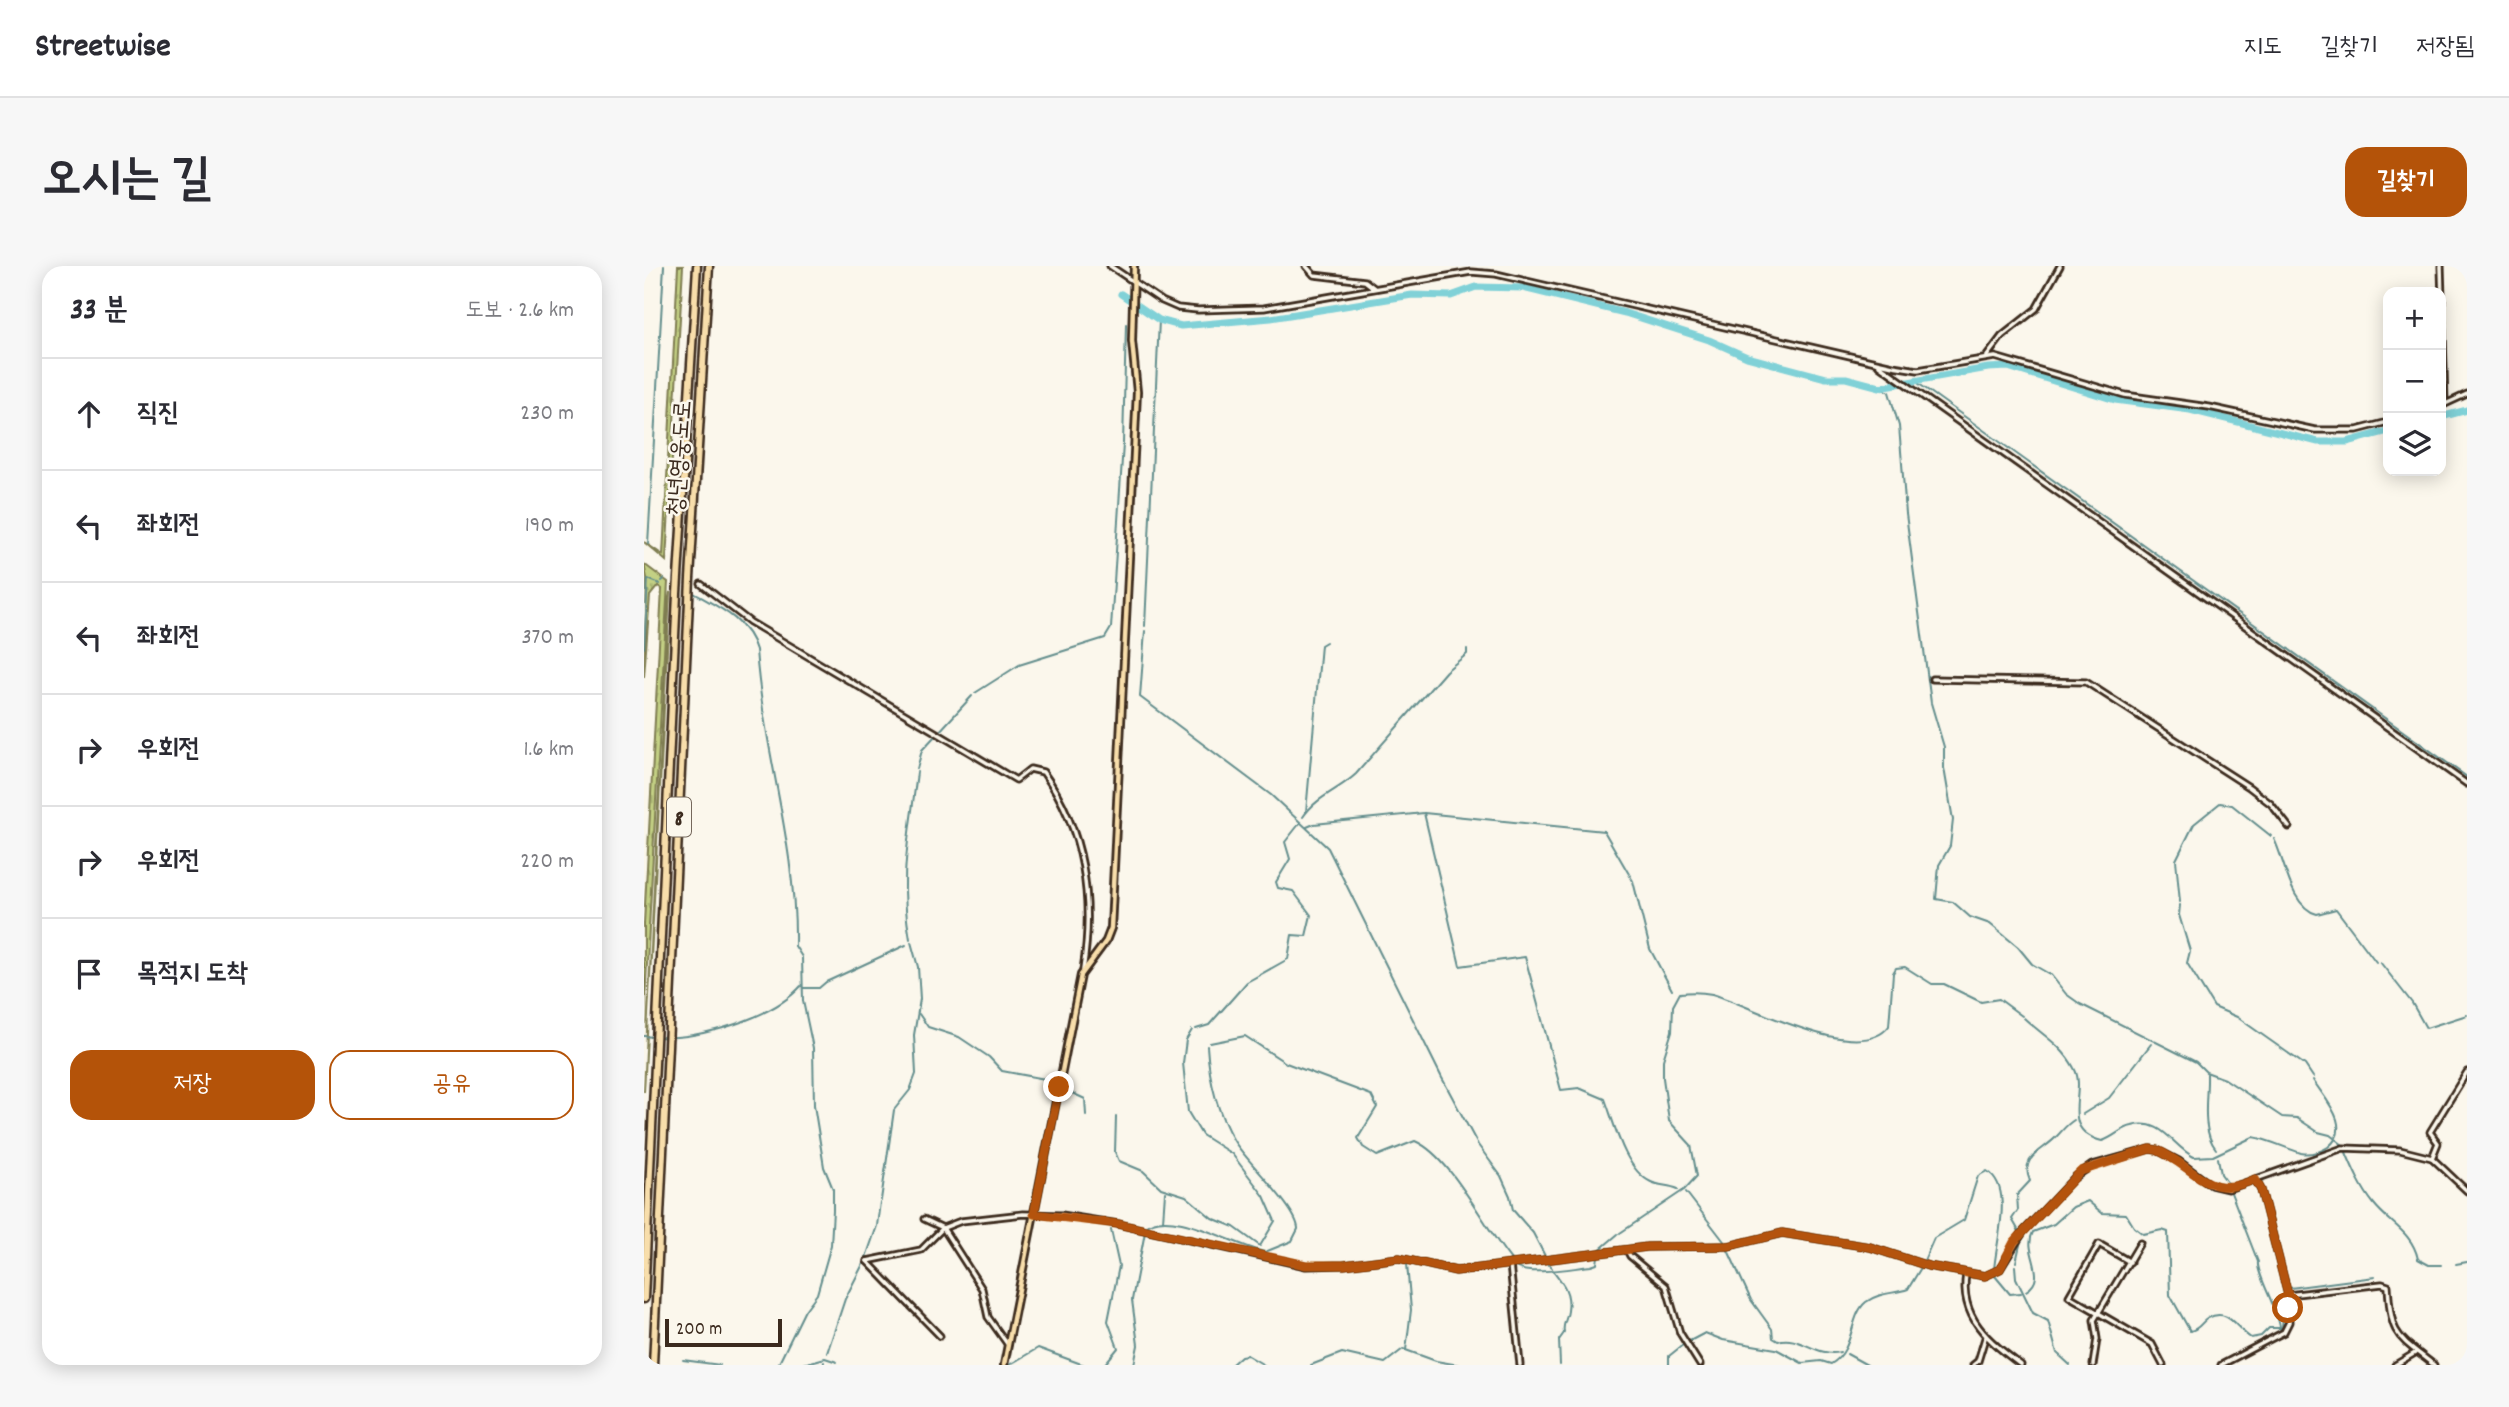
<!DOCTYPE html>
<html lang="ko">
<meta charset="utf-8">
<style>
body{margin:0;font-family:Dekko,"Poor Story",sans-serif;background:#f7f7f7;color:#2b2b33}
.controls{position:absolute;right:21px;top:21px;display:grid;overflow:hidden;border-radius:14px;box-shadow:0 4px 18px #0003}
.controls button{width:63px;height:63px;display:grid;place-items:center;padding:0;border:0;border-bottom:2px solid #e1e1e2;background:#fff;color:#2b2b33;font:35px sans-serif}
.scale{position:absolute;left:21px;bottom:18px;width:117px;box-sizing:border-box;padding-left:7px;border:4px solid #3b2a1e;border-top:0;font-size:19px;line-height:24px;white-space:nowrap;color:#3b2a1e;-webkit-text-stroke:5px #fbf7ec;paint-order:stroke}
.stop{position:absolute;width:21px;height:21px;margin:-16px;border:5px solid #b45309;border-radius:50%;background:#fff}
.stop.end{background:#b45309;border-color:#fff;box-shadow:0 2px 7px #0008}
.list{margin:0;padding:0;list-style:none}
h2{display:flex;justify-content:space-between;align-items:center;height:91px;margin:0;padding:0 28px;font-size:30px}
h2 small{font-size:23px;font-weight:400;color:#7c7c81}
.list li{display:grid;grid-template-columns:46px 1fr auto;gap:21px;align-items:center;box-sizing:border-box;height:112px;padding:0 28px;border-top:2px solid #e1e1e2}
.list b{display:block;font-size:26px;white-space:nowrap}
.list em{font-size:23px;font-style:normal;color:#7c7c81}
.actions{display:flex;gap:14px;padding:21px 28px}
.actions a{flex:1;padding:16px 0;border:2px solid #b45309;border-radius:21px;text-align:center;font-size:24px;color:#b45309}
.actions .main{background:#b45309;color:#fff}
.icon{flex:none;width:38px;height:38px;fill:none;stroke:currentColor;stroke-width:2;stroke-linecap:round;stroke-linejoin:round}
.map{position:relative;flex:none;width:1823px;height:1099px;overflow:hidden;border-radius:21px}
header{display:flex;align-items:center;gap:42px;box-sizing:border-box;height:98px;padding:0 35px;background:#fff;border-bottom:2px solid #e1e1e2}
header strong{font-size:33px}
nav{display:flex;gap:38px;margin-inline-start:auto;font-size:24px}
.intro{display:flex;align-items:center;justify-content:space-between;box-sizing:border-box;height:168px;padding:0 42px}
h1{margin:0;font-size:49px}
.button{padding:18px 32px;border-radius:21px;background:#b45309;color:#fff;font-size:24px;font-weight:700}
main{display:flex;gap:42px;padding:0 42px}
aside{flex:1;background:#fff;border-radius:21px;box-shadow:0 4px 18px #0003}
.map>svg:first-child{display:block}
.grass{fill:url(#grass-tufts);stroke:#7f7d51;stroke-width:2}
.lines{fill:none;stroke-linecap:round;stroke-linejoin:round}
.stream{stroke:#648e8d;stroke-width:2}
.river{stroke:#80d1d7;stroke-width:7}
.minor-casing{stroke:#3b2a1e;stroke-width:9}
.major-casing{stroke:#3b2a1e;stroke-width:10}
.highway-casing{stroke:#3b2a1e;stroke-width:11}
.minor{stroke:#fbf7ec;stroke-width:3.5}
.major{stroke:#f8deab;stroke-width:4.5}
.highway{stroke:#f8deab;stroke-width:6}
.route{stroke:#b45309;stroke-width:9}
.labels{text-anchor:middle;stroke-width:5;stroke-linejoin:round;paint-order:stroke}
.shield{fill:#fbf7ec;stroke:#75685c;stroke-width:2}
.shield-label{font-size:23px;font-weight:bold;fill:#3b2a1e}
.street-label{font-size:24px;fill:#3b2a1e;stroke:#fbf7ec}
</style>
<header>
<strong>Streetwise</strong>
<nav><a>지도</a><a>길찾기</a><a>저장됨</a></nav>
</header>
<div class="intro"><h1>오시는 길</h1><a class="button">길찾기</a></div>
<main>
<aside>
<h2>33 분<small>도보 · 2.6 km</small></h2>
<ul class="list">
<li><svg class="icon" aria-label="ahead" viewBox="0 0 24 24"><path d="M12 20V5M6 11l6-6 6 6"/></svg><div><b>직진</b></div><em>230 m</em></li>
<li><svg class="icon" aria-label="left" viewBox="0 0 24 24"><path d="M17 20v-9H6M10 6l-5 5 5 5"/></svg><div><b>좌회전</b></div><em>190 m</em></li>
<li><svg class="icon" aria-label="left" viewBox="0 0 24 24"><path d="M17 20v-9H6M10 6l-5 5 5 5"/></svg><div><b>좌회전</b></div><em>370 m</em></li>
<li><svg class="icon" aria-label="right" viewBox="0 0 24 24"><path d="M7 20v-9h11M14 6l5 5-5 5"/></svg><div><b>우회전</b></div><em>1.6 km</em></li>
<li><svg class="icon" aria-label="right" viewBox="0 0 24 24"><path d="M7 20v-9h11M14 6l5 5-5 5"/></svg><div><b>우회전</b></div><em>220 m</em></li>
<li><svg class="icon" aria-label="arrive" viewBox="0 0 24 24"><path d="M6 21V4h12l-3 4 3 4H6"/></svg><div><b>목적지 도착</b></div></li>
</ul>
<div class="actions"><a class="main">저장</a><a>공유</a></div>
</aside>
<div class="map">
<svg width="1823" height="1099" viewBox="0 0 1823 1099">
<defs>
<pattern id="grass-tufts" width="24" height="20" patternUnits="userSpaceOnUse" patternTransform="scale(1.75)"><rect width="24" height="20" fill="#c3d084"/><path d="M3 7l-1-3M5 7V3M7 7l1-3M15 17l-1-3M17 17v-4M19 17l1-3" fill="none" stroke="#a8b372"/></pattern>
</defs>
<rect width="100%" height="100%" fill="#fbf7ec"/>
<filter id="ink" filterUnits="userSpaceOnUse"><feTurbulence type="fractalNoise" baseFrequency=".0143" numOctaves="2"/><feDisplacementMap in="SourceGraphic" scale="14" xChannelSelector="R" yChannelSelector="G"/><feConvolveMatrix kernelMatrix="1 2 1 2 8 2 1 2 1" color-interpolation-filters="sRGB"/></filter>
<g filter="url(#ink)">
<!-- grass -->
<g class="grass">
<polygon points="34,0 39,0 22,295 0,276 19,289"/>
<polygon points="0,298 24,316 0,752 0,658 18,323 14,320 6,330 0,411 3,312"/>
<polygon points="26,326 0,826 24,336"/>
</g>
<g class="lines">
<!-- stream -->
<g class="stream">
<polyline points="1271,115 1823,511"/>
<polyline points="1236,121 1245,126 1255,160 1262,248 1287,437 1300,481 1300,502 1309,554 1306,580 1295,599 1292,633 1309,636 1326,651 1346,658 1374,681 1388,698 1407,709 1422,728 1436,738 1552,796 1562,806 1581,813 1638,851 1653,852 1674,866 1686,869 1699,879"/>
<polyline points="4,278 20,0"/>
<polyline points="18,315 20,313"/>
<path d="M48,326C74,341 103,353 112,384C119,483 153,580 151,680L158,691L159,735L169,782L170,839L180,901L189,923V944L187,979L173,1028L161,1044L134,1099"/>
<polyline points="501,360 515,54"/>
<polyline points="501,365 496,431 627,529 684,582 798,812 834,879 857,910 866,930 869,944 889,967 902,992"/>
<polyline points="0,382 4,313 16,318"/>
<polyline points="331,427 375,399 461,372 467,362 479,178 482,58"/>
<polyline points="294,467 328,430"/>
<polyline points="273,503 278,484 291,470"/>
<polyline points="662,546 677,379 682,376"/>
<path d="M780,547L816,700L881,691L917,824L935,822L961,833C970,857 981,904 1007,916C1016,920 1025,919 1034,923"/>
<path d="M659,551C673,530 695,524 712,508L802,405L823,388V383"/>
<polyline points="663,561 670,558 780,547 960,565 989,615 1006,683 1028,724"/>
<path d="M1630,573C1641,594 1646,641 1673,648L1692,643L1732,696"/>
<polyline points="1536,636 1532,594 1550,558 1576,537 1588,539 1627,570"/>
<polyline points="1536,639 1535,649 1546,685 1543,697 1570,741 1593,751 1661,799 1669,811"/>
<path d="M266,673C254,610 266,568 273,506"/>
<polyline points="1736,696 1768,737 1782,762 1823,749"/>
<polyline points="159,722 175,722 182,716 262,679"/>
<polyline points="275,748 284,761 315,771 345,791 358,805 412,815"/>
<path d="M1380,752C1398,769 1418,779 1430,802C1444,825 1413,863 1458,875C1469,872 1477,862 1488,860C1519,852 1528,880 1550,891L1569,890L1609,871C1626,874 1641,882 1657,887C1667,889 1676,886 1684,881C1710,861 1680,832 1669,814"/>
<polyline points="552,763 565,759 603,716 644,693 648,669 662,670 667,649 649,625 634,622 632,616 646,593 641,576 656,557"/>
<polyline points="0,770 9,771"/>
<path d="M15,771C55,774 130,751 157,720"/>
<path d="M566,777L601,770L642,797L727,829L733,841L714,872L719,881L733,890L771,875C808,891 841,963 868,995"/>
<path d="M1563,808C1564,830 1556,863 1572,883"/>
<polyline points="420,816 428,827 441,833 442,849"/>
<polyline points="1439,848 1465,832 1507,778"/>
<polyline points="472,851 471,886 475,895 499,905 517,922 542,930 568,952 590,961 616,980 631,955 620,930 588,888 558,869 544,846 539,797 542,774 548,764"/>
<path d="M1701,884C1709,903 1717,922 1730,938C1746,958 1768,966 1774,993L1785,999H1797"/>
<polyline points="1574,892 1577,908 1585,919"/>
<path d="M1586,924L1614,996C1612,1007 1633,1042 1636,1061"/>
<polyline points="1042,926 1082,978"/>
<polyline points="237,934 250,844 266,824 272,808 270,769 276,733 274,701 267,676"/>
<polyline points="519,955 521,926"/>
<path d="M501,962C523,938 595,982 621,986L648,975L654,963C654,943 602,895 590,875C573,846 565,813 563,780"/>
<path d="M976,967L1040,924L1053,910L1047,879L1025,855L1019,812V794L1028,765L1029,740L1036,727C1046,726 1058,726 1068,728C1106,739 1216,800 1245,760L1249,707L1252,702L1261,701L1288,718H1300L1337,736L1355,733L1378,750"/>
<path d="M1376,967L1368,953L1374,944L1373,929L1386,915C1375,890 1400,885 1413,870C1419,864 1422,859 1430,854"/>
<path d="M1083,982L1107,1034L1128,1063L1129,1072L1134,1075C1155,1068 1173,1092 1196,1086"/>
<polyline points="954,985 974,968"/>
<polyline points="221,994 233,960 236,936"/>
<polyline points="1372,996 1378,970"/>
<path d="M1279,997L1290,972L1320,954L1334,910L1343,905C1371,922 1351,978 1350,1005"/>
<polyline points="904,998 907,1001"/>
<polyline points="1812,998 1823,996"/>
<path d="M870,1000C884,1011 928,1002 947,1000L953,998L954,990"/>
<polyline points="1371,1000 1372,1012 1389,1047 1404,1055 1413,1087 1426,1099"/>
<path d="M908,1003C919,1017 927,1027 924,1045C923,1054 918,1058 920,1067L915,1074L916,1099"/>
<polyline points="1351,1010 1366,1028 1377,1027"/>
<polyline points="1646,1022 1731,1011"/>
<path d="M1382,1025C1406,1011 1378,986 1389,966L1410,958L1429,941L1444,935L1458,947L1482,948L1490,961L1499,968L1518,964L1524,966L1526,1029L1546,1065C1556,1063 1556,1057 1564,1052C1585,1041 1592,1063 1607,1072L1617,1070L1625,1062H1638L1641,1024"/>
<path d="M1042,1077L1061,1067L1079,1074L1132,1083L1158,1097L1177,1095L1187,1098C1211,1084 1205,1050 1222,1036C1236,1026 1250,1028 1264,1023L1278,1000"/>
<polyline points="762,1084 767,1044 763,998"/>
<polyline points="183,1087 201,1033 220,996"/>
<polyline points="1203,1088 1223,1099"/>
<polyline points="39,1094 76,1099"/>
<polyline points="156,1099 181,1092 193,1096"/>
<polyline points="179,1099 180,1096"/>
<polyline points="365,1099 394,1082 440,1099"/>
<polyline points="460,1099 474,1082 464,1055 475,1000 467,964"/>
<polyline points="490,1099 494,1079 488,1034 501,966"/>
<polyline points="587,1099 597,1090 603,1089 620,1099"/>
<polyline points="667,1099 698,1087 741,1097 759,1083 792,1095 815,1099"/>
<polyline points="1025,1099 1025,1090 1040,1078"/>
</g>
<!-- river -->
<g class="river">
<polyline points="477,28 515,54 537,60 627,52 768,29 807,30 832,21 879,22 981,47 1065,74 1103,91 1182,112 1202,112 1236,121 1344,102 1364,101 1471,134 1546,144 1674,176 1703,176 1744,165"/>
<polyline points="1797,151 1823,144"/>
</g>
<defs>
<g id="minor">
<polyline points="466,0 518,35 534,42 554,44 620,42 827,6 852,8 1249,100 1274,104 1351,91 1481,129 1565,141 1671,164 1713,164 1744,156"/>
<polyline points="662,0 670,9 721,15 730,22"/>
<polyline points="1797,0 1801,138"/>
<polyline points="1343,90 1358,70 1392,43 1416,0"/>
<polyline points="1235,99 1823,518"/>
<polyline points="1797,140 1823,128"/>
<path d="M57,318L106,356L372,514L386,503L399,506C441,564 450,635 439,704"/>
<polyline points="1288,413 1442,416 1605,521 1627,538 1645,561"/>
<polyline points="1823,806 1786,866 1794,877 1788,892 1823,925"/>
<polyline points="1611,913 1617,924 1644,1029"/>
<polyline points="280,953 299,962 338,1023 344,1051 364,1079"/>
<polyline points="983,984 986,990 1022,1020 1036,1067 1056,1099"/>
<polyline points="223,995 277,984 299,962 317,955 379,948 418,949 474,958 662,1000 700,999 755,992 812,1005 1003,981 1084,980 1138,967 1226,981 1284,1000 1341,1010 1356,1003 1379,966 1430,912 1448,899 1506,883 1513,884 1535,895 1567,919 1584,923 1699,882 1756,884 1788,892"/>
<polyline points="223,995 296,1070"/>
<polyline points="1486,996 1455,978 1425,1030 1508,1078 1519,1099"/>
<polyline points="866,998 876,1099"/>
<path d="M1322,1008C1315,1052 1345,1075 1377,1099"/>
<polyline points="1329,1099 1334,1095 1341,1072"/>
<polyline points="1449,1099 1453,1073 1450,1054 1496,977"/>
<path d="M1577,1099L1640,1066L1645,1056L1644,1029L1738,1018L1744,1020C1747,1071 1752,1069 1790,1099"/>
<polyline points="1751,1099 1771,1087"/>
</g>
<polyline id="major" points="360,1099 437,709 462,675 467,662 493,126 488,75 490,0"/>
<g id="highway">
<polyline points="0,1033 33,328 53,0"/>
<polyline points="9,1099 46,313 65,0"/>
</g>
</defs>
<!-- minor casing -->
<use href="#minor" class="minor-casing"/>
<!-- major casing -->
<use href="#major" class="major-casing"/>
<!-- highway casing -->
<use href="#highway" class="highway-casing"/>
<!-- minor -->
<use href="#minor" class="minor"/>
<!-- major -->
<use href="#major" class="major"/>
<!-- highway -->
<use href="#highway" class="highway"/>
</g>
</g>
<g class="lines" filter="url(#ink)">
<!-- route -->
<path class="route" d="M415,821L390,948L474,958L662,999H700L755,992L812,1005L1003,981L1084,980L1138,967L1226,981L1284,1000L1341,1010L1356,1003L1370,976L1437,905L1506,883L1513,884C1552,901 1564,936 1611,913L1617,924L1644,1029V1042"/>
</g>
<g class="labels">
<!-- shield labels -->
<rect class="shield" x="23" y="531.5" width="24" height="39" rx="5"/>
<g class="shield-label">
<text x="35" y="559">8</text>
</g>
<!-- street labels -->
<g class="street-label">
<text transform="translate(34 192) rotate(-86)" y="8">청년영웅도로</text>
</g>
</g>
</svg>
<div class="controls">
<button>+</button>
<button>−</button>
<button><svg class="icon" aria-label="layers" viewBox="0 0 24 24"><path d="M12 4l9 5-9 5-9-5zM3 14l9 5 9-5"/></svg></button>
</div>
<div class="scale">200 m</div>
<div class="stop" style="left:1644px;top:1042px"></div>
<div class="stop end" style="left:415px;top:821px"></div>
</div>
</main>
